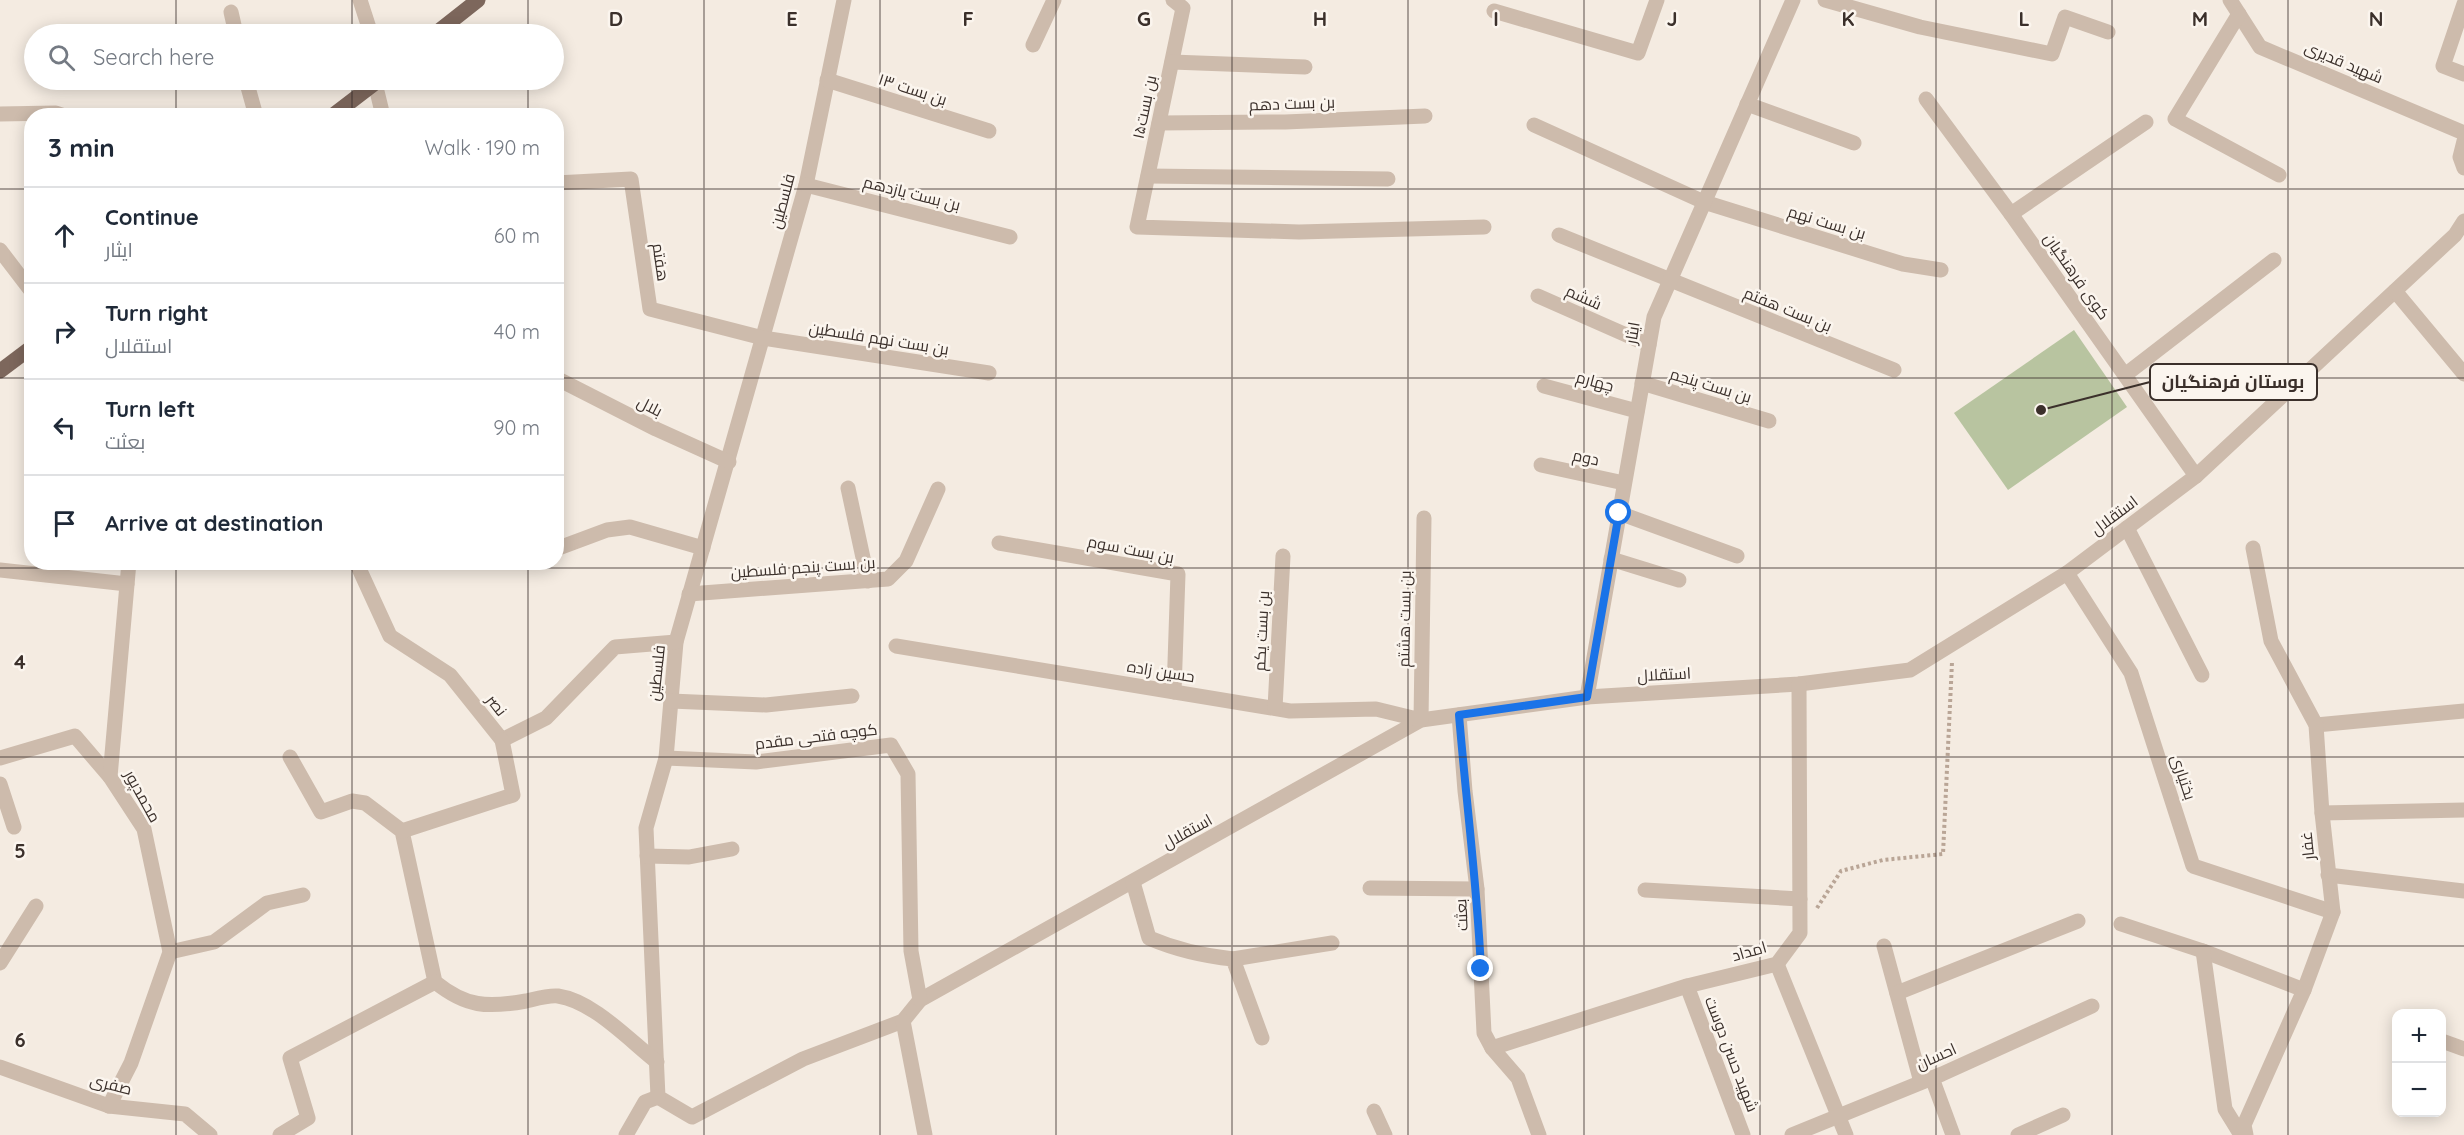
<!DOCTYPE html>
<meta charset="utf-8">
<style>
body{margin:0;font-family:Quicksand,Cairo,sans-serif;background:#f6f6f7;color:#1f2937}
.controls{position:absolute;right:18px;bottom:18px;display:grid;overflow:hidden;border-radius:12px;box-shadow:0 3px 15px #0003}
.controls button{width:54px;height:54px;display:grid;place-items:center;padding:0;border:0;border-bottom:2px solid #e0e1e3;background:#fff;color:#1f2937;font:30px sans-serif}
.stop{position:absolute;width:18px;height:18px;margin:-14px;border:4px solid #1a73e8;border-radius:50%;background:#fff}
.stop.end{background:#1a73e8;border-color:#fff;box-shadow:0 2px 6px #0008}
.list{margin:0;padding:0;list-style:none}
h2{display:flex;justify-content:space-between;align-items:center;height:78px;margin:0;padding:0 24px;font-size:26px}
h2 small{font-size:20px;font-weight:400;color:#747a83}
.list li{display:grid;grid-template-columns:39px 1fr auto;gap:18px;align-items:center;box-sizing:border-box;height:96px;padding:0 24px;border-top:2px solid #e0e1e3}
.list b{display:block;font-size:22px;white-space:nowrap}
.list p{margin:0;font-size:20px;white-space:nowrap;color:#747a83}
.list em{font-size:20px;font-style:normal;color:#747a83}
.icon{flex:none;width:33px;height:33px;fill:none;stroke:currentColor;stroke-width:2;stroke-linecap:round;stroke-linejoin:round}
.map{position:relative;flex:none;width:2464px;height:1135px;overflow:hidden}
.search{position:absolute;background:#fff;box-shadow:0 3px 15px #0003;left:24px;top:24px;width:540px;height:66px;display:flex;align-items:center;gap:15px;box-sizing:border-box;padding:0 21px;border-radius:33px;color:#747a83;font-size:22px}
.panel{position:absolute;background:#fff;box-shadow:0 3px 15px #0003;left:24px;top:108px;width:540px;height:462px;border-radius:24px}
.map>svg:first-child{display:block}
.green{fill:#b8c4a0}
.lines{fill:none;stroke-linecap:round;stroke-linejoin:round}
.path{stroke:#b9a596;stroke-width:4;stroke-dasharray:3 3;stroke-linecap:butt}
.minor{stroke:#cdbbac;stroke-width:15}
.major{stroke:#7d675c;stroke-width:15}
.route{stroke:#1a73e8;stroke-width:8}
.grid{fill:none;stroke:#3b302b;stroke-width:1.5;stroke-opacity:0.55}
.labels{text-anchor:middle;stroke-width:5;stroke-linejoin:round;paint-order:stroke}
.street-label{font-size:16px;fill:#3b302b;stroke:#fbf5ee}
.grid-label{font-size:20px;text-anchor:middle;font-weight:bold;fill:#3b302b;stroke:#fbf5ee;stroke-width:5;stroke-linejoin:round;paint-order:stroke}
.leader{fill:none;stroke:#3b302b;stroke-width:2}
.callout-dot{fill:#3b302b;stroke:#fbf5ee;stroke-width:2}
.callout{fill:#fbf5ee;stroke:#3b302b;stroke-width:2}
.callout-label{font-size:18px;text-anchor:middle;font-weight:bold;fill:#3b302b}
</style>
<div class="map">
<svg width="2464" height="1135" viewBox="0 0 2464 1135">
<rect width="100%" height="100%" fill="#f4ebe1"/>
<!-- green -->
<polygon class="green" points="2074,330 2127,407 2008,490 1954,413"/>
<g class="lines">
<!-- path -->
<polyline class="path" points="1817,908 1841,871 1883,860 1943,854 1952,662"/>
<!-- minor -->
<g class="minor">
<polyline points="360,0 371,34"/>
<polyline points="844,0 806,185 676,642 666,758 646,828 658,1097 692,1117 803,1059 903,1021 920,1000 1421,720 1587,697 1799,684 1910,670 2067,573 2196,476 2455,235 2464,221"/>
<polyline points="1173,0 1183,8 1137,227 1299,232 1484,227"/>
<polyline points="1825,0 1920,27 2052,54 2065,17 2108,32"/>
<polyline points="2230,0 2260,47 2464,133"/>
<polyline points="2464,4 2443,66 2464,74"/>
<polyline points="1494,11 1638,53 1657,0"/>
<polyline points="231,12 236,34"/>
<polyline points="2239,14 2175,119 2279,175"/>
<polyline points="1033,45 1054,0"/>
<polyline points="1172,62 1305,67"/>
<polyline points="246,80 256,116"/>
<polyline points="827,80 989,131"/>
<polyline points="375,83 383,116"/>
<polyline points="1926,99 2011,214 2196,476"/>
<polyline points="1747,104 1854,143"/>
<polyline points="0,114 56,113 65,116"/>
<polyline points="1159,123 1285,122 1425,116"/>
<polyline points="1534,125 1704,202 1903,264 1941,270"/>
<polyline points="2464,141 2460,157 2464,168"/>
<polyline points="1148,176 1388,179"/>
<polyline points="556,183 631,179 650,309 763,338 989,373"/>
<polyline points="806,185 1010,237"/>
<polyline points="2011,214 2146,122"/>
<polyline points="1559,235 1894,370"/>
<polyline points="0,250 32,292"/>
<polyline points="2395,291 2464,374"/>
<polyline points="1538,296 1649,345"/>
<polyline points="2125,375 2274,260"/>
<polyline points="556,378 656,429 729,462"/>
<polyline points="1642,383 1769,421"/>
<polyline points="1544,386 1637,411"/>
<polyline points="1541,465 1624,483"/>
<polyline points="848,488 868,581"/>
<polyline points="1619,513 1737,556"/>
<polyline points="2127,528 2202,675"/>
<polyline points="999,543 1178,574 1174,692"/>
<polyline points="556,549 607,530 630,527 703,548"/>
<polyline points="1611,559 1679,580"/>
<polyline points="356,562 390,636 450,675 502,740 546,718 615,647 676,642"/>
<polyline points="0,570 127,584"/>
<polyline points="2067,573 2131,673 2193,866 2333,912"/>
<polyline points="689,594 888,579 906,561 938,489"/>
<polyline points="896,646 1290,711 1376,709 1421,720 1424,518"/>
<polyline points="1587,697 1654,317 1793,0"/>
<polyline points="671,701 766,705 852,696"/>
<polyline points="1275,708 1283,556"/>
<polyline points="1459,715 1465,791 1477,889 1484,1033 1492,1048 1518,1078 1539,1135"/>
<polyline points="2316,725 2464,711"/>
<path d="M290,757L321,812L352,801L365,803L402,831L435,982C466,1007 487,1008 526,1001C535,999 548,995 558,996C593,1001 629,1040 657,1062"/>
<polyline points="0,758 75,736 110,777"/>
<polyline points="666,758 756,762 891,745 908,774 911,951 920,1000"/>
<polyline points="0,784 14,827"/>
<polyline points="2322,813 2464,810"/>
<polyline points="402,831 513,795 502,740"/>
<polyline points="647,856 689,857 732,849"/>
<polyline points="2328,875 2464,891"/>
<path d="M1133,882L1149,938C1177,950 1204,956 1233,959L1262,1038"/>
<polyline points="1370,888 1477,889"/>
<polyline points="1645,890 1800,899"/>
<polyline points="2121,924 2203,951 2304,990"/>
<polyline points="1884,946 1921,1082"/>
<polyline points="2203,951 2225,1109 2241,1135"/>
<polyline points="170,952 214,942 267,903 303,895"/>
<polyline points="1233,959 1332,943"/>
<polyline points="0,963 36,906"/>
<polyline points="1777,964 1846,1135"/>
<polyline points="1687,986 1743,1135"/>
<polyline points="1897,993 2078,921"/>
<polyline points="903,1021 925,1135"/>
<polyline points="2442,1041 2464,1049"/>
<polyline points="1492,1048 1687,986 1777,964 1800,933 1799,684"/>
<polyline points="0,1067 109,1106 185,1114 210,1135"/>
<polyline points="1932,1078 1953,1135"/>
<polyline points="109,1106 131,1063 170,952 144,829 110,777 129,562"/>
<polyline points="1374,1111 1385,1135"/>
<polyline points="280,1135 308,1118 290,1058 435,982"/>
<polyline points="626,1135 645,1102 658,1097"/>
<polyline points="1792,1135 1942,1074 2092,1006"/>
<polyline points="2018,1135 2063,1115"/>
<polyline points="2246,1135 2244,1125 2304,990 2333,912 2322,813 2316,725 2271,641 2253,548"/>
</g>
<!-- major -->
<g class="major">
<polyline points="435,34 478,0"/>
<polyline points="332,116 379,80"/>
<polyline points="0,371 32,347"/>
</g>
</g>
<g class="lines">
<!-- route -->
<path class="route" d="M1481,969C1477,884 1466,800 1459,715L1587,697L1619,513"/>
</g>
<!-- grid -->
<path class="grid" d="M176,0V34M352,0V34M528,0V34M704,0V1135M880,0V1135M1056,0V1135M1232,0V1135M1408,0V1135M1584,0V1135M1760,0V1135M1936,0V1135M2112,0V1135M2288,0V1135M176,80V116M352,80V116M528,80V116M0,189H32M556,189H2464M0,378H32M556,378H2464M176,562V1135M352,562V1135M528,562V1135M0,568H2464M0,757H2464M0,946H2464"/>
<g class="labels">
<!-- street labels -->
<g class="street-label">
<text transform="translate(2344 62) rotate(23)" y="6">شهید قدیری</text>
<text transform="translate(913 89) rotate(18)" y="6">بن بست ۱۳</text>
<text transform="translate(1292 103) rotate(-2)" y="6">بن بست دهم</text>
<text transform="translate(1144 107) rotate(-78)" y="6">بن بست۱۵</text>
<text transform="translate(912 193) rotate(14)" y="6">بن بست یازدهم</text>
<text transform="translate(782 201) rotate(-75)" y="6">فلسطین</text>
<text transform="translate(1827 222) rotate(17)" y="6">بن بست نهم</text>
<text transform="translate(661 262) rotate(82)" y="6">هفتم</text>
<text transform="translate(2077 276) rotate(55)" y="6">کوی فرهنگیان</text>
<text transform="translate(1584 297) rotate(24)" y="6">ششم</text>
<text transform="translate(1788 309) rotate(22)" y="6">بن بست هفتم</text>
<text transform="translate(1632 333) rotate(-80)" y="6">ایثار</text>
<text transform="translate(879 338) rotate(9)" y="6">بن بست نهم فلسطین</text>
<text transform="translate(1595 381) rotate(15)" y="6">چهارم</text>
<text transform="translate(1711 385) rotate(17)" y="6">بن بست پنجم</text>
<text transform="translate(650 406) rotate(27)" y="6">بلال</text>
<text transform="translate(1586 457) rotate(12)" y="6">دوم</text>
<text transform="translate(2114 515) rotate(-37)" y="6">استقلال</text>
<text transform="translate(1131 549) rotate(11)" y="6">بن بست سوم</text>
<text transform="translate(803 567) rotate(-4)" y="6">بن بست پنجم فلسطین</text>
<text transform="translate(1404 619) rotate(-89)" y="6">بن بست هشتم</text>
<text transform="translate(1261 631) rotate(-87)" y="6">بن بست یکم</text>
<text transform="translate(1161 671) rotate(9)" y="6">حسین زاده</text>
<text transform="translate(656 673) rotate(-84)" y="6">فلسطین</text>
<text transform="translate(1664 674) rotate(-3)" y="6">استقلال</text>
<text transform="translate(497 705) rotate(52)" y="6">نصر</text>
<text transform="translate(816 736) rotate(-7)" y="6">کوچه فتحی مقدم</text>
<text transform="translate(2184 777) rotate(72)" y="6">بختیاری</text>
<text transform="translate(143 796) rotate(61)" y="6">محمدپور</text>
<text transform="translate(1187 831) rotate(-29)" y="6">استقلال</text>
<text transform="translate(2307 846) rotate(-96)" y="6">غفار</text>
<text transform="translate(1461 915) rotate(-93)" y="6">بعثت</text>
<text transform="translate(1749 951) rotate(-16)" y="6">امداد</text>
<text transform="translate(1732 1054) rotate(69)" y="6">شهید حسن دوست</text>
<text transform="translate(1936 1056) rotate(-24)" y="6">احسان</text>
<text transform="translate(111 1084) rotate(14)" y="6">صفری</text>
</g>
</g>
<g class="grid-label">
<text x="616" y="26">D</text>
<text x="792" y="26">E</text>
<text x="968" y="26">F</text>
<text x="1144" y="26">G</text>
<text x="1320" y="26">H</text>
<text x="1496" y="26">I</text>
<text x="1672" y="26">J</text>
<text x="1848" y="26">K</text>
<text x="2024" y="26">L</text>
<text x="2200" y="26">M</text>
<text x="2376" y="26">N</text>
<text x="20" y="669">4</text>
<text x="20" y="858">5</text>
<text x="20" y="1047">6</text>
</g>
<!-- callouts -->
<path class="leader" d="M2041 410L2150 382"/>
<circle class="callout-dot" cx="2041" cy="410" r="6"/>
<rect class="callout" x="2150" y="364" width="167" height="36" rx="6"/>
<g class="callout-label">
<text x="2233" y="388">بوستان فرهنگیان</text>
</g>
</svg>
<div class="controls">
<button>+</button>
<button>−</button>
</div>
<div class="stop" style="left:1619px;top:513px"></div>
<div class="stop end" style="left:1481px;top:969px"></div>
<div class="search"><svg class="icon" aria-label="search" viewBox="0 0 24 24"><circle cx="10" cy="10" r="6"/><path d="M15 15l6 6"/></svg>Search here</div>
<section class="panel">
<h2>3 min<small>Walk · 190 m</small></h2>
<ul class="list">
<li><svg class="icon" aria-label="ahead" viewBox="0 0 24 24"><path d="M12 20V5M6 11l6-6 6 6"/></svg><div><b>Continue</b><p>ایثار</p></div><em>60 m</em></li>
<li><svg class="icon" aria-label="right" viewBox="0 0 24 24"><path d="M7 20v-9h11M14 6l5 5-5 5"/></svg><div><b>Turn right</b><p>استقلال</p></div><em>40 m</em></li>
<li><svg class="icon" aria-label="left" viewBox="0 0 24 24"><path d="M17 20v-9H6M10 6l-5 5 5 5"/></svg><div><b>Turn left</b><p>بعثت</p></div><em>90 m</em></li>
<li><svg class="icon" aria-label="arrive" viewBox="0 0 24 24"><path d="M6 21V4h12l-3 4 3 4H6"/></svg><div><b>Arrive at destination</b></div></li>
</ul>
</section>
</div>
